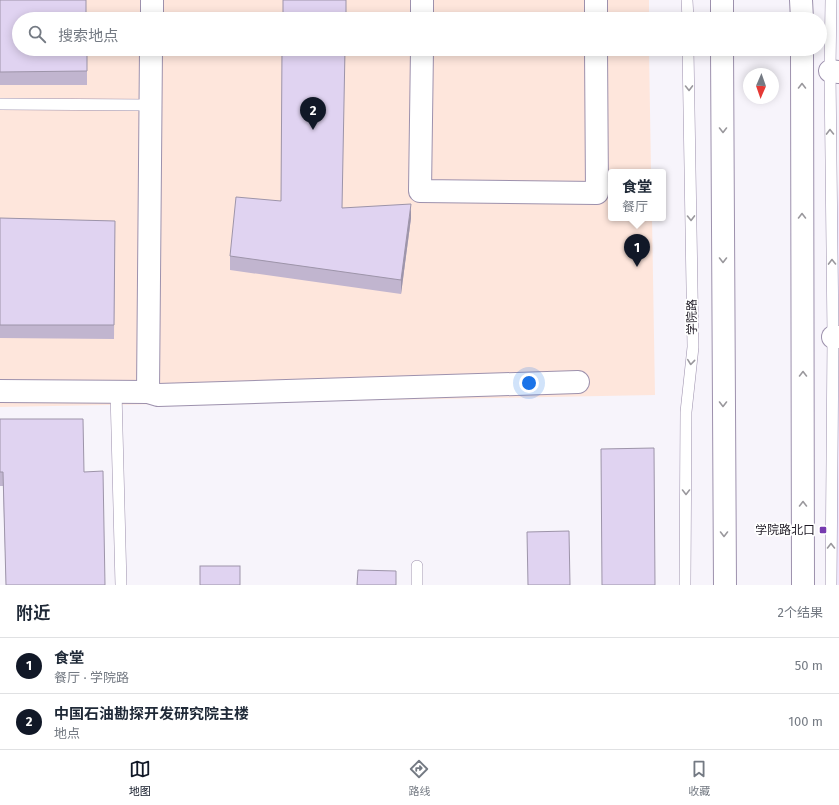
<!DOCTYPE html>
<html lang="zh">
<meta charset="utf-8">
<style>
body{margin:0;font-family:"Fira Sans","Noto Sans SC",sans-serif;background:#f2f2f3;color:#1f2937}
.compass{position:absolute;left:743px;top:68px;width:36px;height:36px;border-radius:50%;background:#fff;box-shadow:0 2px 10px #0003;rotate:182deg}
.you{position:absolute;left:529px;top:383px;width:14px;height:14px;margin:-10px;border:3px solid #fff;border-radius:50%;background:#1a73e8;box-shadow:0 0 0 6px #1a73e833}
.badge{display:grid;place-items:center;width:26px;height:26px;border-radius:50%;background:#111827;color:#fff;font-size:13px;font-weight:700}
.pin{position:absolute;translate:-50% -33px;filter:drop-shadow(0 1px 2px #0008)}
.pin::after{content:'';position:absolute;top:21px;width:14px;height:12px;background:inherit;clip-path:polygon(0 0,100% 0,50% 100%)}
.popup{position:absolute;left:608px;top:169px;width:58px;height:52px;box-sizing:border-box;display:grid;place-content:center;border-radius:4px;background:#fff;filter:drop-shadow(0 1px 3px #0005);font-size:13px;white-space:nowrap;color:#747a83}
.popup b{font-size:15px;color:#1f2937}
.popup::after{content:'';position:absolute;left:50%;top:100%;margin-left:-8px;border:8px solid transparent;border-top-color:#fff}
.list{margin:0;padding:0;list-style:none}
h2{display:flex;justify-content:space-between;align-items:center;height:52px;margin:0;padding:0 16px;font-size:17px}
h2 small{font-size:13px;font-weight:400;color:#747a83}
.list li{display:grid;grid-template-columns:26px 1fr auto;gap:12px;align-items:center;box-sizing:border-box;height:56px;padding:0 16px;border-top:1px solid #e0e1e3}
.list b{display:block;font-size:15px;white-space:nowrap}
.list p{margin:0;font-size:13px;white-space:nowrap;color:#747a83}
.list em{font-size:13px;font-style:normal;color:#747a83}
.icon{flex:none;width:22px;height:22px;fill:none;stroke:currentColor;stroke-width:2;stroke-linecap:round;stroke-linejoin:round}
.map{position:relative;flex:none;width:839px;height:585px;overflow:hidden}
.search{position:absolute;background:#fff;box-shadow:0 2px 10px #0003;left:12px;right:12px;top:12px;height:44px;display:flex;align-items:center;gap:10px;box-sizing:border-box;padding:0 14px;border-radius:22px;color:#747a83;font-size:15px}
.sheet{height:164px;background:#fff}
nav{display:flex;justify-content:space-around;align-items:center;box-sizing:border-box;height:56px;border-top:1px solid #e0e1e3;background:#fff;font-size:11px;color:#747a83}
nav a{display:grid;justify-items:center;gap:2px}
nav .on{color:#111827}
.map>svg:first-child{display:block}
.commercial{fill:#fee6dc}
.built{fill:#f0e7fd}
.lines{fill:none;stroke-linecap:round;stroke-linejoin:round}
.service-casing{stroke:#9d91ad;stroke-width:12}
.minor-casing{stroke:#9d91ad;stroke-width:24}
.primary-casing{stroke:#9d91ad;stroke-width:24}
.service{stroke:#fff;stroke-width:11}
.minor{stroke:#fff;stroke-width:22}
.primary{stroke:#fff;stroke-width:22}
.wall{fill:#c1b5cf}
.shaded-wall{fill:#9d94a9}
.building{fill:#e0d3f1;stroke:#9d94a9}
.oneway{stroke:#9a989d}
.poi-dot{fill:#763aaf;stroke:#fff;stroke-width:1.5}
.labels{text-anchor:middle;stroke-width:3.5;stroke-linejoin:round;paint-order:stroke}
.street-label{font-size:12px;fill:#1f1a25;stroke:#fff}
.poi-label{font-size:12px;fill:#1f1a25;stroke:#fff;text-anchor:end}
</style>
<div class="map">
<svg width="839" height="585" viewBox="0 0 839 585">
<rect width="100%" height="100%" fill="#f7f4fb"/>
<!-- commercial -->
<polygon class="commercial" points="0,0 649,0 649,19 19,19 19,49 649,49 651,172 611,172 611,218 652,218 655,395 0,407"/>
<!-- built -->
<polygon class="built" points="839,181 839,585 831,585 833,337"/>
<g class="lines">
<defs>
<g id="service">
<polyline points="687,0 688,19"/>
<polyline points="831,0 830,71 833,337 831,585"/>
<polyline points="0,104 151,105"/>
<polyline points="116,392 121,585"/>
<polyline points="417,566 417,585"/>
<polyline points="685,585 686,412 693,347 688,49"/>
</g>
<g id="minor">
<polyline points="596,0 596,19"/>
<polyline points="152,19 152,0"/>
<polyline points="422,19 422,0"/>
<polyline points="422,49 420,191 597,193 596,49"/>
<polyline points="830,71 839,72"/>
<polyline points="833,337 839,337"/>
<polyline points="0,391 148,392 158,395 578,382"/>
<polyline points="148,392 151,49"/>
</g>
<g id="primary">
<polyline points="722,0 722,19"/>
<polyline points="801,0 802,19"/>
<polyline points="722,49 725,585"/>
<polyline points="802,49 803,585"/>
</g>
</defs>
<!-- service casing -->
<use href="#service" class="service-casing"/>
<!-- minor casing -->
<use href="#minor" class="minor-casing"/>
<!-- primary casing -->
<use href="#primary" class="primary-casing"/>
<!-- service -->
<use href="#service" class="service"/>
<!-- minor -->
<use href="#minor" class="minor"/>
<!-- primary -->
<use href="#primary" class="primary"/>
</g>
<!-- wall -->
<g class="wall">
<polygon points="0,0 87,49 87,85 0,85"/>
<polygon points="343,208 411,218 401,294 230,270 230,256"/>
<polygon points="0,218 115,221 114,339 0,338"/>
<polygon points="0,419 84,472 105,585 6,585 3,486 0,486"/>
</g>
<!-- shaded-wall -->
<polygon class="shaded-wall" points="411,204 411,218 401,294 401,280"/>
<!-- building -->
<g class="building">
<polygon points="0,0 86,0 86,19 19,19 19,49 87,49 87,71 0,72"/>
<rect x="283" y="0" width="63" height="19"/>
<polygon points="282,49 345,49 342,208 411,204 401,280 230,256 236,197 281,201"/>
<polygon points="0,218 115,221 114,325 0,325"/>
<polygon points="0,419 83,419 84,472 103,471 105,585 6,585 3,472 0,472"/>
<polygon points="654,448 655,585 602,585 601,449"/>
<polygon points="569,531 570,585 528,585 527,532"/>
<rect x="200" y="566" width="40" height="19"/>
<polygon points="358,570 396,571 396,585 357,585"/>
</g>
<!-- one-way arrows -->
<defs><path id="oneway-chevron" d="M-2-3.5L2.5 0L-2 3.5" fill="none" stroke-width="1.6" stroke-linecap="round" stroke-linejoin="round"/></defs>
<g class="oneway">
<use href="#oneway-chevron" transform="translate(802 86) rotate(-90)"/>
<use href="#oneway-chevron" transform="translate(689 88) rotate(89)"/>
<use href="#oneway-chevron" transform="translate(723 130) rotate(90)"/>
<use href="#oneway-chevron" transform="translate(830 132) rotate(-91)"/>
<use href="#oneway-chevron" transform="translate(802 216) rotate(-90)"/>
<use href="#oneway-chevron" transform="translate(691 218) rotate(89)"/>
<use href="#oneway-chevron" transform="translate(723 260) rotate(90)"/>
<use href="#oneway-chevron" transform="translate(832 262) rotate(-91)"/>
<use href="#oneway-chevron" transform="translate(691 362) rotate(96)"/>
<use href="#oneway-chevron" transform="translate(803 374) rotate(-90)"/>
<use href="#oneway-chevron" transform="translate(723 404) rotate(90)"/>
<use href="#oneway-chevron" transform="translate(686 492) rotate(90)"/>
<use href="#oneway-chevron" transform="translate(803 504) rotate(-90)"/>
<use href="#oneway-chevron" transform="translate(724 534) rotate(90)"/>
<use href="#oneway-chevron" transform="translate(831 546) rotate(-90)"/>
</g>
<!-- markers -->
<rect class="poi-dot" x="819" y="526" width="8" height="8" rx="2"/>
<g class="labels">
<!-- street labels -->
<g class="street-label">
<text transform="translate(692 317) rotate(-91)" y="4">学院路</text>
</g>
<!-- poi labels -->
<g class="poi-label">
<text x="815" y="534">学院路北口</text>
</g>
</g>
</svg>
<svg class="compass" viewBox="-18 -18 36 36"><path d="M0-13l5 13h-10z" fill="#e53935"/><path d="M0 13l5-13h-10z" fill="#747a83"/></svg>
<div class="you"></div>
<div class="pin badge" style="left:637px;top:267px">1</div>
<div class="popup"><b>食堂</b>餐厅</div>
<div class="pin badge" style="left:313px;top:130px">2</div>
<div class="search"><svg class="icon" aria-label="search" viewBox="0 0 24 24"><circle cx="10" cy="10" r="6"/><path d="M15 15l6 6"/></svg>搜索地点</div>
</div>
<section class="sheet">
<h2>附近<small>2个结果</small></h2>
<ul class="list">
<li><span class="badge">1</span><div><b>食堂</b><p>餐厅 · 学院路</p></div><em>50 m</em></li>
<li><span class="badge">2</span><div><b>中国石油勘探开发研究院主楼</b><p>地点</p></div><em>100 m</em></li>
</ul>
</section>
<nav>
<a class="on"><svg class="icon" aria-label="map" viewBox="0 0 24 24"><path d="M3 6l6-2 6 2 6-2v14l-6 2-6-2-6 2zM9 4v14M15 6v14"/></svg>地图</a>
<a><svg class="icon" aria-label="directions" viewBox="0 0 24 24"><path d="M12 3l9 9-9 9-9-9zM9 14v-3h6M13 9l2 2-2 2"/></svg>路线</a>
<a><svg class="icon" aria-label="saved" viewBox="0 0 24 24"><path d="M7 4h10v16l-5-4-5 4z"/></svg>收藏</a>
</nav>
